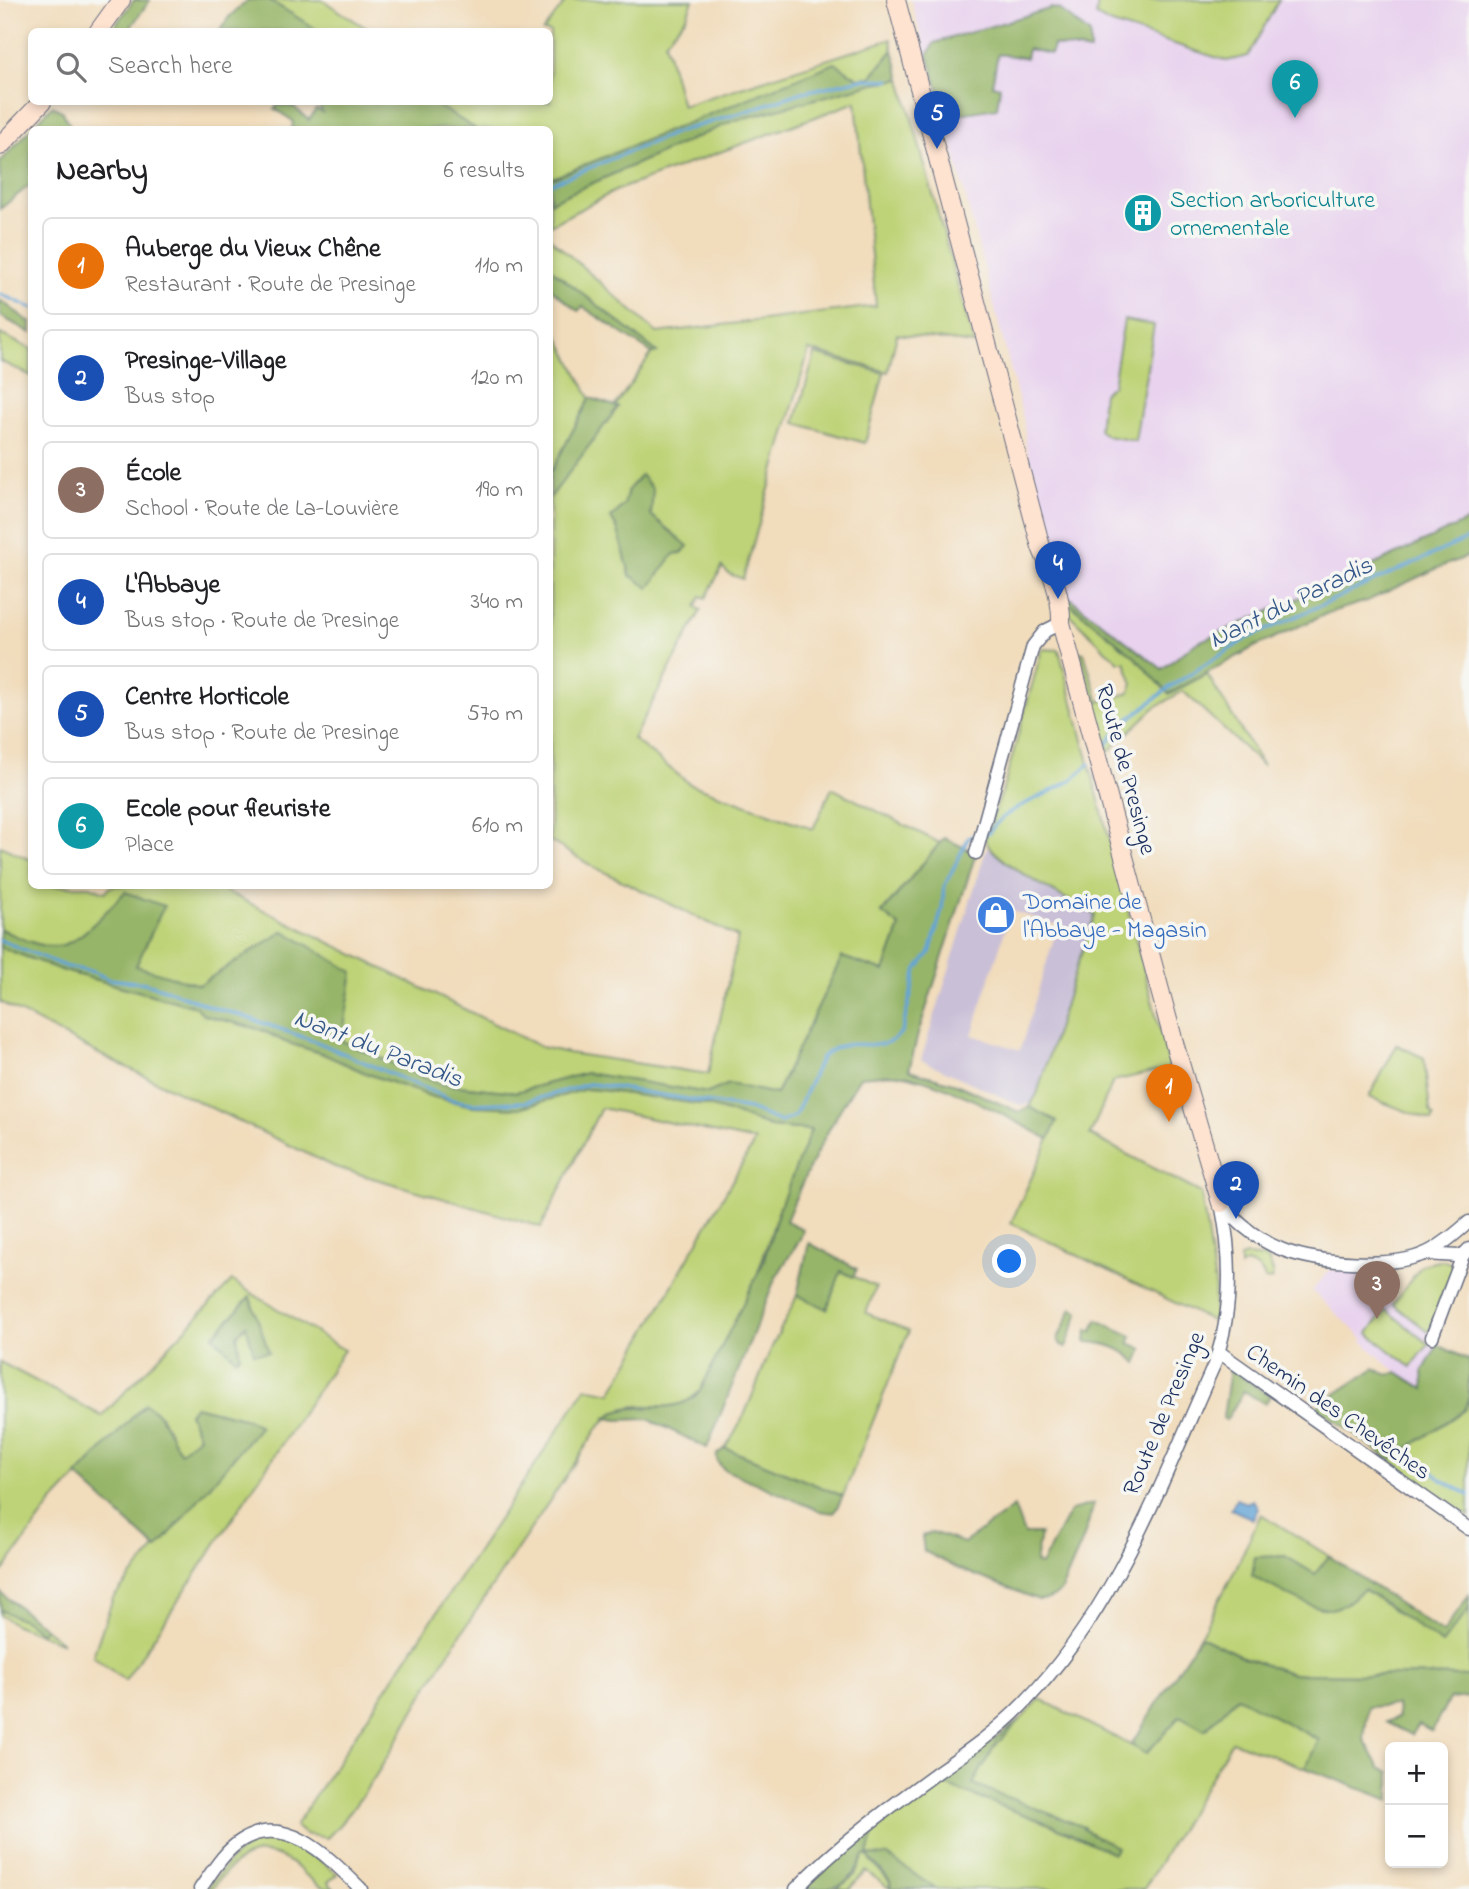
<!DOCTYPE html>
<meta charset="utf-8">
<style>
body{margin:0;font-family:"Indie Flower",sans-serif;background:#f6f6f6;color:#202124}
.controls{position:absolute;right:21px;bottom:21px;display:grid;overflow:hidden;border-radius:10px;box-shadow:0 4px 10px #0003}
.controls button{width:63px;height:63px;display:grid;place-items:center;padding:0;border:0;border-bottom:2px solid #e0e0e0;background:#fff;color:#202124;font:35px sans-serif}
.you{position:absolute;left:1010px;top:1262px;width:24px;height:24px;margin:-18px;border:5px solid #fff;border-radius:50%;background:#1a73e8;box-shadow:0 0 0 10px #1a73e833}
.badge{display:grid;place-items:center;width:46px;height:46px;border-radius:50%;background:#2563eb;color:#fff;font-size:23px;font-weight:700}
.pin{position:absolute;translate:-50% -58px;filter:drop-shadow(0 2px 4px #0008)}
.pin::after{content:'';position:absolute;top:37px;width:24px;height:21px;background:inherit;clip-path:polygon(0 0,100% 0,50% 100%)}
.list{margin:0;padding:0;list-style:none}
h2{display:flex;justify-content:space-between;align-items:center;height:91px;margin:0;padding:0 28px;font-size:30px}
h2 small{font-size:23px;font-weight:400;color:#757577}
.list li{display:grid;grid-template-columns:46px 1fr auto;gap:21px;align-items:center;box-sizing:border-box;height:98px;margin:0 14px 14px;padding:0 14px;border:2px solid #e0e0e0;border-radius:10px}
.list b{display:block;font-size:26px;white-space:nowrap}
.list p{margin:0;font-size:23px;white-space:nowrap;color:#757577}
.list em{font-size:23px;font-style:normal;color:#757577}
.icon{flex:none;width:38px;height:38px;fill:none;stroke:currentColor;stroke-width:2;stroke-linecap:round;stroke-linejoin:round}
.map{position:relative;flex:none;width:1469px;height:1889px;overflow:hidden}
.search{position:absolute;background:#fff;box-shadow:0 4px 10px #0003;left:28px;top:28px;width:525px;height:77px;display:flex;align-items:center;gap:18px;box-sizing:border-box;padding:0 24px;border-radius:10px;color:#757577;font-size:26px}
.panel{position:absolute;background:#fff;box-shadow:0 4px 10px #0003;left:28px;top:126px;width:525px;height:763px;border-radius:10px}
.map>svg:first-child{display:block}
.built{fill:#e8d2ee}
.industrial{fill:#c9bfd7;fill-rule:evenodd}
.green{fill:#bed377;stroke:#6c816a;stroke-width:2;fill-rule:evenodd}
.forest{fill:#96b568;stroke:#587263;stroke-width:2}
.water{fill:#63a4d6;stroke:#3f6a9a;stroke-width:2}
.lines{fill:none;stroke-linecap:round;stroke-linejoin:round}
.stream{stroke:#63a4d6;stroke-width:3.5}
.street-casing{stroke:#666c7f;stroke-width:15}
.secondary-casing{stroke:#666c7f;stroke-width:20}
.street{stroke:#fff;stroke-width:12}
.secondary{stroke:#fee3d1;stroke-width:18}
.labels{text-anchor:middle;stroke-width:7;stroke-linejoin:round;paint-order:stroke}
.culture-label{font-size:24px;fill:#0d838f;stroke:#f6f6f2;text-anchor:start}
.street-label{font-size:24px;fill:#1b2f5e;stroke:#f6f6f2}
.shop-label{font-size:24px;fill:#366cbe;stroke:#f6f6f2;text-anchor:start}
.water-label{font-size:26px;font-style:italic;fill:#345888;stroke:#f6f6f2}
</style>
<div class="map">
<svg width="1469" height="1889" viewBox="0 0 1469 1889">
<rect width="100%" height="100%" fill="#f6f6f2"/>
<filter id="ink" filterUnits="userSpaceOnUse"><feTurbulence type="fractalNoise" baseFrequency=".0143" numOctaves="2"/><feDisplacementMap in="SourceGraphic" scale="14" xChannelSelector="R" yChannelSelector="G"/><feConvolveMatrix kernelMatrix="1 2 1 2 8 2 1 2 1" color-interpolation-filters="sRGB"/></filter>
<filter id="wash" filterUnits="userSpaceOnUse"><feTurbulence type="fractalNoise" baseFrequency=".00686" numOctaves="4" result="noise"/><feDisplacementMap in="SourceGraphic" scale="28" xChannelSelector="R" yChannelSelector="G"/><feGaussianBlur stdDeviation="1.57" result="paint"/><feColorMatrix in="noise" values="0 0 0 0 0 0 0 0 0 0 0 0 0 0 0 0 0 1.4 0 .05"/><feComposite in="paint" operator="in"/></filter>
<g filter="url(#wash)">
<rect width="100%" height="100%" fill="#f1dcbb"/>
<!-- built -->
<g class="built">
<polygon points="911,0 1469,0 1469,520 1365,569 1196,643 1162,670 1067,596 1026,446 1024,421 948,128"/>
<polygon points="1329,1270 1353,1271 1429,1332 1426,1341 1436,1348 1423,1371 1424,1389 1389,1366 1362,1341 1364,1339 1312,1291"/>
</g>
<!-- industrial -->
<path class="industrial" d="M987,847L1005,862L1095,915L1075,971L1037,1094L1031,1104L1020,1105L921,1060ZM1011,911L1058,925L1020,1050L972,1035Z"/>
<!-- green -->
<g class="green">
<polygon points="269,0 322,0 371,31 319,31"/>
<polygon points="567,0 693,0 687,16 665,42 682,106 891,39 893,50 871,77 858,78 835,63 553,178 550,176 550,130 476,129 431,102 550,102 550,32 543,31"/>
<polygon points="1098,0 1279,0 1248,56 1227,61 1109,23 1096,16"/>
<path d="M901,79L974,344L897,334L888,372L809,350L743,579L729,574L722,567L706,598L701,596L696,607L701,610L633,739L690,784L813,829L832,788L940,843L882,912L900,926L884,971L842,957L776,1094L729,1084L708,1093L586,1073L516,1092L439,1084L342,1041L284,931L199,985L135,966L125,892C109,908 83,939 63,945C44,951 17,936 0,929V846L31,860L32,886H90L105,892L112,886H215L541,1047L568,1053L708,1074L738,937L592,866L550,841V498L618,407L615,406L652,353L657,352L550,268V238L657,333L876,306L856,102L617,190L550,225V202L733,121L875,83ZM652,489L651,515L630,575L618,530L611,518L625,505L628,490Z"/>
<polygon points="550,320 590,398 550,474"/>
<polygon points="1124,320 1154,325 1135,441 1107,436 1099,430 1103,393 1113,385"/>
<polygon points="0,334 31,349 31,376 0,361"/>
<polygon points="815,354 884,373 865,443 795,423"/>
<path d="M1066,601L1135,657L1169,694L1207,674L1263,766L1183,691L1154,708L1108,752L1080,652L1084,653L1099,702L1129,693L1133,684L1125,662H1118C1114,654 1106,654 1102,646L1069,614Z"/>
<path d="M1042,649L1059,650L1170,1068L1113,1081L1090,1135L1201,1193L1215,1283L1214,1322L1011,1223L1057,1121L1029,1107L1037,1094L1075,971L1095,915C1072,901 991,862 985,839L1004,786Z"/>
<path d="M0,947L64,971L196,1007L205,1015L262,1030L285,1042L321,1053L368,1074L433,1097L519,1108L586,1089L600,1090L705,1105L742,1116L770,1127L812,1130L780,1206L756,1278L700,1391C674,1419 646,1397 617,1411C609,1415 603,1422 597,1429C545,1510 489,1588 438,1670C402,1727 375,1790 327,1838L305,1834L295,1826L586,1388L611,1393L755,1141L601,1108L541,1227L335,1167L101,1055L0,1002Z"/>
<polygon points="1397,1045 1424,1058 1430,1111 1434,1117 1432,1121 1369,1097"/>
<path d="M1246,1256L1267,1258L1273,1271L1272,1279L1265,1280C1263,1270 1255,1265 1245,1263L1240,1267V1258Z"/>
<polygon points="1442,1260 1454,1264 1429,1332 1393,1304 1422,1265"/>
<path d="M841,1271L876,1287L866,1313L909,1331L843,1496L725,1448C746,1419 755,1387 769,1354C777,1334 789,1316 797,1295L827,1308Z"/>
<polygon points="232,1281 344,1350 125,1681 93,1656 113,1598 259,1426 247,1419 195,1406 189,1414 199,1436 180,1453 159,1414 145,1404 52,1503 0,1575 0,1362 102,1416"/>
<polygon points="1386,1310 1429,1344 1411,1367 1368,1333"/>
<polygon points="1469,1397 1469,1516 1390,1460 1464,1410"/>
<polygon points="1261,1514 1329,1556 1315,1574 1285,1556 1347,1603 1364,1589 1442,1644 1469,1609 1469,1676 1293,1674 1245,1658 1200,1636 1235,1570"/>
<polygon points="0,1610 26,1621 41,1633 45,1628 63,1643 16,1625 0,1615"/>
<polygon points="1237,1696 1319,1740 1305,1768 1232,1741 1144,1889 936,1889 921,1880 870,1860 890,1882 889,1888 866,1871 849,1889 837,1889 855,1875 864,1856 868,1855 874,1832 937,1782 1052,1825 1113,1852 1116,1847 1083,1829 1083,1827 972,1784 994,1747 1040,1699 1146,1753 1180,1716 1205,1730"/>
<path d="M267,1839C298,1840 315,1855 337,1874L328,1882L334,1889C318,1889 311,1879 298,1868C262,1839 236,1855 212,1889H207C224,1866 239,1846 267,1839Z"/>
</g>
<!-- forest -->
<g class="forest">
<polygon points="134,0 150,0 128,31 111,31"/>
<polygon points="248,0 269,0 319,31 220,31 229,17"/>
<polygon points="1052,8 1060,10 1090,34 1090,51 1053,45 1051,54 1028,49 1026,58 998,54 992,85 1000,87 997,108 946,116 928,55 934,43"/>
<polygon points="893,50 901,79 875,83 733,121 550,202 550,176 553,178 835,63 858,78 871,77"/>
<polygon points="318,102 431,102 476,129 292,129 293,121 275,109 277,105 294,107 309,120 316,109 322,112"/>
<polygon points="52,106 62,111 72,129 32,130 31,184 0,209 0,162"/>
<polygon points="550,268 657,352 658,352 652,353 583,307 578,311 550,288"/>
<polygon points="0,300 31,323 31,333 0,316"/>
<polygon points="590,398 618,407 550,498 550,474"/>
<polygon points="641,475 653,489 651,515 688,546 682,553 674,554 649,588 630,575 618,530 611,518 624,505 628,490"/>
<polygon points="1469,520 1469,556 1440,567 1367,601 1328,613 1254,647 1169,694 1135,657 1067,601 1067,596 1162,669 1196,643 1365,569"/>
<path d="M944,838L976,853L918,1034L909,1070L956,1084L1019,1112L1029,1107L1057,1121L1049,1139C1004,1116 958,1088 909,1076C893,1072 876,1076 860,1077C830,1124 807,1168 786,1221L803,1229L800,1239L775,1279L707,1448L648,1419L618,1420L606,1418C635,1396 674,1420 700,1391L763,1263L780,1206L811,1130L770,1127L742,1116L705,1105L600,1090L586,1089L519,1108L472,1106L433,1097L368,1074L321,1053L285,1042L262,1030L204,1015L196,1007L64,971L0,947V929C17,936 44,951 63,945C83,939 109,908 125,892L164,906L136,966L199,985L284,931L353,972L342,1041L439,1084L516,1092L586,1073L708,1093L729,1084L776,1094L842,957L884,971L900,927L882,913Z"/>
<polygon points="809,1243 857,1269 853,1277 841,1271 827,1309 797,1295"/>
<polygon points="250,1297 269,1352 254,1353 246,1325 237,1335 240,1356 236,1359 213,1336"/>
<polygon points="1072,1308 1079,1312 1066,1347 1061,1345 1058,1339"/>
<path d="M1097,1320L1132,1336L1129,1343L1143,1349L1137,1363C1123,1348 1107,1343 1086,1342L1087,1330L1092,1332Z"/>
<path d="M1438,1345L1469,1360V1397L1464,1410L1390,1460L1316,1407L1375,1368C1383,1374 1389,1377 1397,1372L1424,1389L1423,1371Z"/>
<polygon points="1230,1369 1270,1396 1265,1404 1244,1391 1226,1420 1223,1418"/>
<polygon points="145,1404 159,1414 180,1452 199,1436 189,1413 195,1406 247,1419 260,1426 157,1549 77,1476"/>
<path d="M725,1448L843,1496L834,1513L820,1511L725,1470C719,1465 716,1462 717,1454Z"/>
<path d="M1094,1504L1083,1540L1062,1588C1056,1597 1050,1600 1039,1600L957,1568L924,1551L922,1536L932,1532L964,1543L1014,1507L1024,1534H1040L1035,1563L1041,1565L1071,1510Z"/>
<path d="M1285,1556L1315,1574L1329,1556L1443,1633L1469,1595V1609L1442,1644L1364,1589C1354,1596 1344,1608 1330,1609C1311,1610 1270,1585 1252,1576L1255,1557Z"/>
<polygon points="0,1592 45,1628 41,1633 26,1621 0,1610"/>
<polygon points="1200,1636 1245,1658 1293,1674 1469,1676 1469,1697 1449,1699 1432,1731 1419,1724 1412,1735 1386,1722 1398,1717 1397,1705 1368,1707 1364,1739 1380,1768 1390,1773 1390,1800 1305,1768 1319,1740 1237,1697 1205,1730 1180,1716 1146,1754 1131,1745"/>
<polygon points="1021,1719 994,1747 973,1784 1084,1827 1083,1829 1117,1847 1113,1853 1052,1825 937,1782"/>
<path d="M870,1829L874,1832L868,1855L888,1856L936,1889H891L890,1881L867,1855L864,1856C847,1889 840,1889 804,1889Z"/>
</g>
<!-- water -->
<polygon class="water" points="1236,1499 1246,1503 1253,1500 1258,1508 1253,1519 1231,1509"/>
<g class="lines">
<!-- stream -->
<g class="stream">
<polyline points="550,184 677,132 744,112 799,93 862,79 890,80"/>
<polyline points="0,294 32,308"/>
<polyline points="1107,744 1119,727 1170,687 1244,640 1469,538"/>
<path d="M985,833H989C1006,806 1042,799 1068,782C1076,778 1082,770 1089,764"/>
<path d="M0,940L67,967L94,972L108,979L145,983L165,989L214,1008L237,1014L317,1042L452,1100L476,1104L525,1102L589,1084L599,1085L749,1109L781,1122L795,1116L821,1058C852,1028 880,1061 902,1031L917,969L930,953L942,909L944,887L969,837L977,835"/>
<polyline points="1424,1465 1442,1480 1469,1495"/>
</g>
</g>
</g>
<g filter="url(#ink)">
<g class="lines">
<defs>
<g id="street">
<polyline points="976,853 1033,646 1045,631 1061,623"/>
<path d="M1224,1206C1237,1224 1262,1242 1283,1250C1318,1263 1392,1269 1426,1253C1442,1246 1456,1233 1469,1222"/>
<polyline points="1425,1254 1458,1256 1463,1255 1469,1249"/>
<polyline points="1432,1337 1463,1255"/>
<polyline points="1219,1352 1469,1529"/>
<path d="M200,1889C212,1872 224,1851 242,1840C288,1812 331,1860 361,1889"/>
<path d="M796,1889C838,1845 886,1810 935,1774C965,1753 996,1732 1022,1705C1115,1611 1161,1483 1214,1365C1233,1313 1232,1256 1221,1203"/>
</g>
<g id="secondary">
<path d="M896,0L1041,547C1051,570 1062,597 1061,623L1175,1046L1221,1203"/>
<polyline points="98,32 121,0"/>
<polyline points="0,146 42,102"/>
</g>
</defs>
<!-- street casing -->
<use href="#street" class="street-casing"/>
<!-- secondary casing -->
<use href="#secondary" class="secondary-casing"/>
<!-- street -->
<use href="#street" class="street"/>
<!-- secondary -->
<use href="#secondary" class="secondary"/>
</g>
</g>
<!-- icons -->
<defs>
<symbol id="building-disc" viewBox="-11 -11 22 22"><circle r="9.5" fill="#0f9aa8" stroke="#f6f6f2"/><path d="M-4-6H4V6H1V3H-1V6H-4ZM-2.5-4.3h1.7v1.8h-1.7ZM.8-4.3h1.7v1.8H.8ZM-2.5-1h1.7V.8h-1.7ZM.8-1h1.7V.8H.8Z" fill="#fff"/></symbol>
<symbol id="shop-disc" viewBox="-11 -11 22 22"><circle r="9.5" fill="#3f7fe0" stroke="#f6f6f2"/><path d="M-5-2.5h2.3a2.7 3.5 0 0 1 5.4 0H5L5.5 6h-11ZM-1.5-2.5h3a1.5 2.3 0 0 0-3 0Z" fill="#fff"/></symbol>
</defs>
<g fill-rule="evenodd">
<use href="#building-disc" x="1121" y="191" width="44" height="44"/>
<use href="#shop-disc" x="974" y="893" width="44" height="44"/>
</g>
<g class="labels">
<!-- culture labels -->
<g class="culture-label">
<text x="1170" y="207">Section arboriculture<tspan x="1170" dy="28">ornementale</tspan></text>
</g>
<!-- street labels -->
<g class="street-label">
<text transform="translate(1127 769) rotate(75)" y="8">Route de Presinge</text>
<text transform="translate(1339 1411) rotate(35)" y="8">Chemin des Chevêches</text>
<text transform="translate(1163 1413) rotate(-67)" y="8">Route de Presinge</text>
</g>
<!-- shop labels -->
<g class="shop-label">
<text x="1023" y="909">Domaine de<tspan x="1023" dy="28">l'Abbaye - Magasin</tspan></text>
</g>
<!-- water labels -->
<g class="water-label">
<text transform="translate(1290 601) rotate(-26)" y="9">Nant du Paradis</text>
<text transform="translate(379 1047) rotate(21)" y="9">Nant du Paradis</text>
</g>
</g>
</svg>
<div class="controls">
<button>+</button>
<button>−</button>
</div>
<div class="you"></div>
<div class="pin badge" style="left:1169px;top:1122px;background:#e8710a">1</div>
<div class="pin badge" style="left:1236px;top:1219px;background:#1a4fb4">2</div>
<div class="pin badge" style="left:1377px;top:1319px;background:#8d6e63">3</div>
<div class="pin badge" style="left:1058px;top:599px;background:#1a4fb4">4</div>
<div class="pin badge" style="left:937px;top:149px;background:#1a4fb4">5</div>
<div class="pin badge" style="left:1295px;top:118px;background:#0f9aa8">6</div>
<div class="search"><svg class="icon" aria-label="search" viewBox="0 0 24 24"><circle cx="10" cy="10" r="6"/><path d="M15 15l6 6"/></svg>Search here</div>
<section class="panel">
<h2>Nearby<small>6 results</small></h2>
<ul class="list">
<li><span class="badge" style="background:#e8710a">1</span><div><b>Auberge du Vieux Chêne</b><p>Restaurant · Route de Presinge</p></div><em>110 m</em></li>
<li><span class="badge" style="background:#1a4fb4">2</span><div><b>Presinge-Village</b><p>Bus stop</p></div><em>120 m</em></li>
<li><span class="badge" style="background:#8d6e63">3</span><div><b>École</b><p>School · Route de La-Louvière</p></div><em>190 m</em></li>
<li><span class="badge" style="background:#1a4fb4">4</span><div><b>L'Abbaye</b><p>Bus stop · Route de Presinge</p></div><em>340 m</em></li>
<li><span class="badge" style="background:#1a4fb4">5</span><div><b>Centre Horticole</b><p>Bus stop · Route de Presinge</p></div><em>570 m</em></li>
<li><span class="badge" style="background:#0f9aa8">6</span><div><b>Ecole pour fleuriste</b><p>Place</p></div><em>610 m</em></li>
</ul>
</section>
</div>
